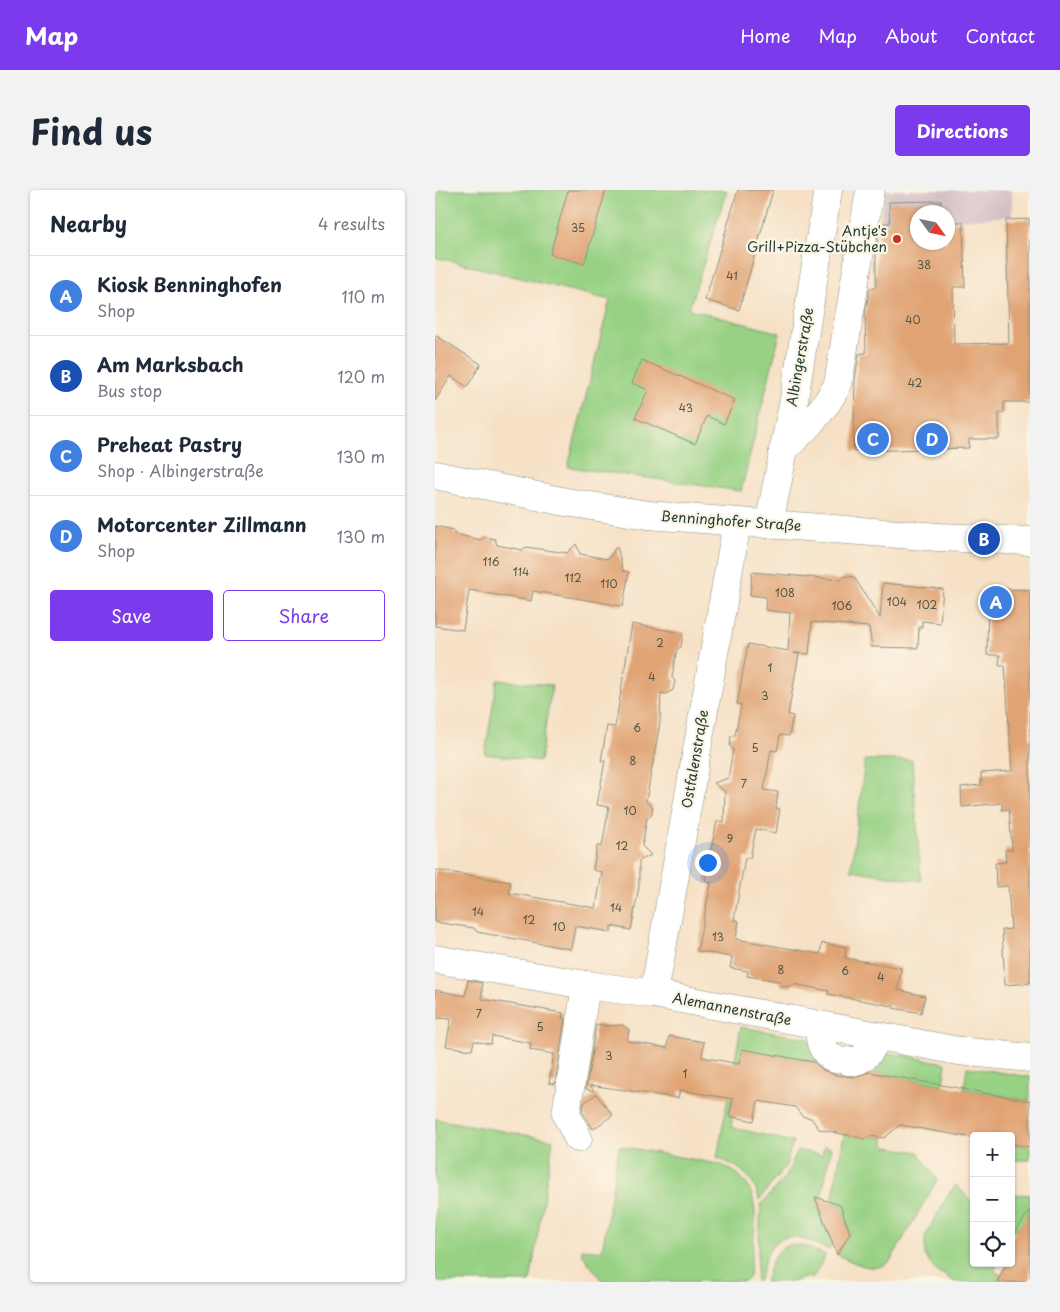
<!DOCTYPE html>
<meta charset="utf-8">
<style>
body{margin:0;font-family:"Playpen Sans",sans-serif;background:#f2f2f3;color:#1f2937}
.controls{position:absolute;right:15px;bottom:15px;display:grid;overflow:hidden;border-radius:5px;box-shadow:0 1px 4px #0004}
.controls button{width:45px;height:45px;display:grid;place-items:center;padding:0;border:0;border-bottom:1px solid #e0e1e3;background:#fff;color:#1f2937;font:25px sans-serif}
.compass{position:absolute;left:475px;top:15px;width:45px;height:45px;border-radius:50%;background:#fff;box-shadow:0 1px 4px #0004;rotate:123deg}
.you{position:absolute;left:272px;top:672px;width:18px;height:18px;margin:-12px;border:4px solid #fff;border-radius:50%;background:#1a73e8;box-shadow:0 0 0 8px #1a73e833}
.badge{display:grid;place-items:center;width:32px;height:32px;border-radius:50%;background:#7c3aed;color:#fff;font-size:16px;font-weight:700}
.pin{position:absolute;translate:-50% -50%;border:2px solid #fff;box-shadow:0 1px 5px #0006}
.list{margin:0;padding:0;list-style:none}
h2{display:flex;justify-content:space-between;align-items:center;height:65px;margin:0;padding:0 20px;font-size:21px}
h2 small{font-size:16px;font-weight:400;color:#747a83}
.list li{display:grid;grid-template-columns:32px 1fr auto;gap:15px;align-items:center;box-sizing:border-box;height:80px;padding:0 20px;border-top:1px solid #e0e1e3}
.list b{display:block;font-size:19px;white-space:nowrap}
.list p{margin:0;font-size:16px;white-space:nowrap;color:#747a83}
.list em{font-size:16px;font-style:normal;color:#747a83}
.actions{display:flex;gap:10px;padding:15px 20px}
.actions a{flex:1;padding:11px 0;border:1px solid #7c3aed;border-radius:5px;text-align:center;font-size:18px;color:#7c3aed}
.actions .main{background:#7c3aed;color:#fff}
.icon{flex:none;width:28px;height:28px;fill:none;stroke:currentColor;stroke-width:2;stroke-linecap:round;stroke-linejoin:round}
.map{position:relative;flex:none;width:595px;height:1092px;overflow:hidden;border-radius:5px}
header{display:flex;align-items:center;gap:30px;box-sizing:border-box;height:70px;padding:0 25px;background:#7c3aed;color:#fff}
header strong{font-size:24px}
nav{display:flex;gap:28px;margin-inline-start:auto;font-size:18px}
.intro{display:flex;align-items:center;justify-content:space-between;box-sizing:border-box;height:120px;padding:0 30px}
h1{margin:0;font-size:35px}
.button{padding:12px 22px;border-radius:5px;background:#7c3aed;color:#fff;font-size:18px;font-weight:700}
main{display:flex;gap:30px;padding:0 30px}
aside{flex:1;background:#fff;border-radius:5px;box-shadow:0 1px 4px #0004}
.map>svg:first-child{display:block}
.industrial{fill:#d2bec5}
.green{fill:#98d184;stroke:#5c875c}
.building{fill:#e0a373}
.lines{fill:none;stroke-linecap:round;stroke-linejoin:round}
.minor-casing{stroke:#8a8f7d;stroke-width:29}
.major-casing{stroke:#8a8f7d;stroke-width:29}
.minor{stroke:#fff;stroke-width:28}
.major{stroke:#fff;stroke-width:28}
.poi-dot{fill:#c8321e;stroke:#fcf5e5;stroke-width:2}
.labels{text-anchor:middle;stroke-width:4.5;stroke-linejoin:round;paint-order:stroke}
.number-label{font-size:11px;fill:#4f5644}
.poi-label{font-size:14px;fill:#1f3d34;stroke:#fcf5e5;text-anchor:end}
.street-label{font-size:14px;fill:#1f3d34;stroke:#fcf5e5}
</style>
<header>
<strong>Map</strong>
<nav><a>Home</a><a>Map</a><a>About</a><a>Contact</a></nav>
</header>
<div class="intro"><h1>Find us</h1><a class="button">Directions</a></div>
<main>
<aside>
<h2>Nearby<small>4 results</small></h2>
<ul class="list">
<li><span class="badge" style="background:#3f7fe0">A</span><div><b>Kiosk Benninghofen</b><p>Shop</p></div><em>110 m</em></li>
<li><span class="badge" style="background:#1a4fb4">B</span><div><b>Am Marksbach</b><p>Bus stop</p></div><em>120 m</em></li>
<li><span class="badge" style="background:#3f7fe0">C</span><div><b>Preheat Pastry</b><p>Shop · Albingerstraße</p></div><em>130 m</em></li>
<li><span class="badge" style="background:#3f7fe0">D</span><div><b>Motorcenter Zillmann</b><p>Shop</p></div><em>130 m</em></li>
</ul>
<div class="actions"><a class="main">Save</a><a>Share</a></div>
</aside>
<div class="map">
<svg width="595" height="1092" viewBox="0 0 595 1092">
<rect width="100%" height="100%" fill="#fcf5e5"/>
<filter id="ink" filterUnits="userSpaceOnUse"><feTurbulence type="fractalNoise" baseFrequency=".02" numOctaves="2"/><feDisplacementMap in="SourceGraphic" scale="10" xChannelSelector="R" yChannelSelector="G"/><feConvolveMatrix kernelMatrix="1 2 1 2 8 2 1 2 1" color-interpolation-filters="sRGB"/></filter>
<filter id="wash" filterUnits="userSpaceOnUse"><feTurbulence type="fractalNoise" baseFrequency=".0096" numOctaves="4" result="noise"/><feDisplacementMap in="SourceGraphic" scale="20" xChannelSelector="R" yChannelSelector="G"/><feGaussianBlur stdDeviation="1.12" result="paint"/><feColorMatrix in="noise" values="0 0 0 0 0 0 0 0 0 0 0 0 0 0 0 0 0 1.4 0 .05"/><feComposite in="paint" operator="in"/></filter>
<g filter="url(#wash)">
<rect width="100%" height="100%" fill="#f6e1c6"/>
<!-- industrial -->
<polygon class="industrial" points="450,0 577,0 577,26 513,31 512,22 482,22 482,32 445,33"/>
<!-- green -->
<g class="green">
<polygon points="0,0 292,0 254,119 345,143 306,301 133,277 175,110 0,67"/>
<polygon points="62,490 117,495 105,571 50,564"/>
<polygon points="430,570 477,570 486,691 416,680"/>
<path d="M306,837L374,849L391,874L307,860L294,926L298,927L296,937L358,952L350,977L324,1010C319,986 304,976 282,968Z"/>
<polygon points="448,862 511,873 508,895 425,881"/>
<polygon points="532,877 595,887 595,911 529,899"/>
<polygon points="0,929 118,950 95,1092 0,1092"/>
<path d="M409,944L449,948V954L452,957L483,962L502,990L456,1070C441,1086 419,1072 402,1065L415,1043L405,1015L397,1012Z"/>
<polygon points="577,954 595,957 595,970 576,970"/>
<path d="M184,956L283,974C336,991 318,1044 314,1087L310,1091L168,1092L147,1064V1059L167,1061Z"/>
<path d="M389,956L396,958L384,1019L397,1053L394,1060C379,1052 348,1038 336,1057C330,1066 328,1080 324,1090L321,1092L326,1015L349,988L355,979L362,960L387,965Z"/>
<polygon points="521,995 539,1014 539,1073 563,1073 559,1081 566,1085 562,1092 520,1092 499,1079 490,1066 490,1046 515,1002"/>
<polygon points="576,1004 595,1005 595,1043 583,1037 580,1042 576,1040"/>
<path d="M355,1055L368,1056L391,1065L377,1089L373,1087L356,1092H330C336,1076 338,1059 355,1055Z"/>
</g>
<g id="blocks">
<!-- building -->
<g class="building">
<polygon points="133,0 171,0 149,74 115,64"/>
<polygon points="303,0 338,0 304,120 270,110"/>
<polygon points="506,11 506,22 482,22 482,52 512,52 512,32 528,32 530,97 518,97 519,154 574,153 571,30 595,29 595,212 569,212 569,223 564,223 564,249 534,249 534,258 418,261 420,189 424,164 431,163 430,125 435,98 441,98 441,61 445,33 455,33 454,12"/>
<polygon points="0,145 46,174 32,197 16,186 0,211"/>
<polygon points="207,170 300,210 289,234 272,226 260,254 200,228 213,200 197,193"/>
<polygon points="0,336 19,340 19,344 46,350 50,347 60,349 62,355 87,360 91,357 132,363 141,354 145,364 173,369 182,356 188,381 194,382 188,416 98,401 96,411 34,400 28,440 0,436"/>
<polygon points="317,382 406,390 410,386 419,387 445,428 448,393 508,399 505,433 487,431 487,437 484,437 483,458 437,457 434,437 377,432 374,464 359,463 364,464 353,525 358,526 354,546 345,545 342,561 336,560 329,600 343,602 341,618 345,619 341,643 321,639 315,668 310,668 299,730 304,731 301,749 385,764 387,753 411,757 410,768 466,778 463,800 490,806 486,823 458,818 458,816 393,804 394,801 359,794 355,797 347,796 344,791 312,786 313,781 295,778 297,767 262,761 276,693 270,691 282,631 289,632 290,602 279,593 293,588 298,560 295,556 296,546 300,545 306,515 302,514 313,454 353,461 355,423 330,420 331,407 315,405"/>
<polygon points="569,399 595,400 595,793 570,795 567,740 576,739 573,696 561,697 560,673 571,672 570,660 577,660 574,619 567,620 567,613 527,617 526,597 546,595 546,583 577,581 570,475 564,475 565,465 552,465 553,402 569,403"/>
<polygon points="197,434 248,443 246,457 242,459 239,473 237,488 240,491 238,500 231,504 226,503 225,533 211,611 218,617 216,626 212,628 207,656 216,665 204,671 204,696 196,740 176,736 176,742 140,736 136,759 42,742 39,738 0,732 0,680 76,692 74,703 161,718 167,682 158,680 162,656 167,656 174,617 162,615 170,571 166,571 172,536 180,537"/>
<polygon points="33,790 47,793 47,809 128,823 127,828 130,828 120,894 114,893 119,864 95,860 96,853 57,846 56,854 39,851 37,860 11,856 16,829 0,828 0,800 30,806"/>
<polygon points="161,834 172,836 187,835 194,840 192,851 232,858 234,846 269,852 267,867 304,874 307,859 378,872 388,880 400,885 419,887 434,882 595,911 595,957 576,954 576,946 539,946 539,948 465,935 449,948 435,946 430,949 384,939 376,928 367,926 360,917 323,911 319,931 294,926 298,909 245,900 243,908 155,895 159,901 151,899"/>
<polygon points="161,904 178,925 158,939 147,921 149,913"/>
<polygon points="380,1007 405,1015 415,1043 402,1065"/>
<polygon points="595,1020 595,1092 562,1092 572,1073 576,1073 576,1049"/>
</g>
</g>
</g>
<g filter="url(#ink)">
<use href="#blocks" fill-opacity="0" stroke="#8a8f7d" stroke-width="1"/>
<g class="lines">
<defs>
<g id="minor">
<path d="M348,260C370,239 389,221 403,194L435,0"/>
<polyline points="334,334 359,209 393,0"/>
<polyline points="0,769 151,795 219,804 524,861 595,868"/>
<polyline points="219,804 302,333"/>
<path d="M384,836C384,850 386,863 400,869"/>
<path d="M413,871C429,873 437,860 443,846"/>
<polyline points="143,948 131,924 151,795"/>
</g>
<polyline id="major" points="0,285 131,312 213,325 504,347 595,351"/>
</defs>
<!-- minor casing -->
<use href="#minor" class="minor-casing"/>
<!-- major casing -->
<use href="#major" class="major-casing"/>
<!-- minor -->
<use href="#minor" class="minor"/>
<!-- major -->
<use href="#major" class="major"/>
</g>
</g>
<!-- markers -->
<circle class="poi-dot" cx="462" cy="49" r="5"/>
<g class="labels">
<!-- number labels -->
<g class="number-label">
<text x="143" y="42">35</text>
<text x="489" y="79">38</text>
<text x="297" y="90">41</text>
<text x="478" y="134">40</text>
<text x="480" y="197">42</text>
<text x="251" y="222">43</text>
<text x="56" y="376">116</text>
<text x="86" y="386">114</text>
<text x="138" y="392">112</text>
<text x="174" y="398">110</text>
<text x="350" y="407">108</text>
<text x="462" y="416">104</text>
<text x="492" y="419">102</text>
<text x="407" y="420">106</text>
<text x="225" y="457">2</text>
<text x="335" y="482">1</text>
<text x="217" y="491">4</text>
<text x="330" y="510">3</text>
<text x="202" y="542">6</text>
<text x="320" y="562">5</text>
<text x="198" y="575">8</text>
<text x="309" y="598">7</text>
<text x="195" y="625">10</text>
<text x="295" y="653">9</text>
<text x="187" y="660">12</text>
<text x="181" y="722">14</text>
<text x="43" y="726">14</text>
<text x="94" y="734">12</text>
<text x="124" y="741">10</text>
<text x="283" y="751">13</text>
<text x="346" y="784">8</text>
<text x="410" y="785">6</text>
<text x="446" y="791">4</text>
<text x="44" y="828">7</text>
<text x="105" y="841">5</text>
<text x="174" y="870">3</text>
<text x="250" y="888">1</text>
</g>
<!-- poi labels -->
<g class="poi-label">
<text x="452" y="46">Antje's<tspan x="452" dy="16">Grill+Pizza-Stübchen</tspan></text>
</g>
<!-- street labels -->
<g class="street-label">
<text transform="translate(365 167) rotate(-80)" y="5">Albingerstraße</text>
<text transform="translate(296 331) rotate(4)" y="5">Benninghofer Straße</text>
<text transform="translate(260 569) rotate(-80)" y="5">Ostfalenstraße</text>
<text transform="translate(297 819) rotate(11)" y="5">Alemannenstraße</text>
</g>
</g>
</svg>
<div class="controls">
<button>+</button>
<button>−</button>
<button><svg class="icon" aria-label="locate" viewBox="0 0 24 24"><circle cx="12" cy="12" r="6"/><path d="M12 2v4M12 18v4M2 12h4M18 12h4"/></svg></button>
</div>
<svg class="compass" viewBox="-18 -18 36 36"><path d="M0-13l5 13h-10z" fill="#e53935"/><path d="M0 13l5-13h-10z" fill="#747a83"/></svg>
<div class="you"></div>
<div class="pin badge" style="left:561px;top:412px;background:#3f7fe0">A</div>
<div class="pin badge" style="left:549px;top:349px;background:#1a4fb4">B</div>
<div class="pin badge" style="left:438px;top:249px;background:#3f7fe0">C</div>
<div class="pin badge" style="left:497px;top:249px;background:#3f7fe0">D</div>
</div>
</main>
